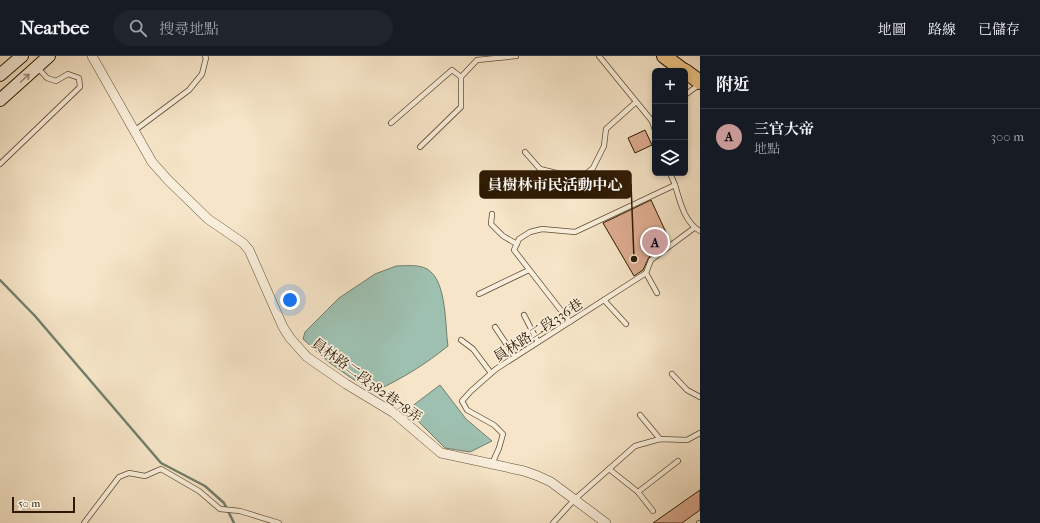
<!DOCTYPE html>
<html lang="zh-TW">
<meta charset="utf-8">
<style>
body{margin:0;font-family:"IM FELL French Canon","Noto Serif TC",serif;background:#20242c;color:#f1f3f6}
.controls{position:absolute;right:12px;top:12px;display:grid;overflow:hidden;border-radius:6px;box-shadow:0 2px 6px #0003}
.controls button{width:36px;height:36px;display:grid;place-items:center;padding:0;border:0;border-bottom:1px solid #363941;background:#171b24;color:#f1f3f6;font:20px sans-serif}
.scale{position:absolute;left:12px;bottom:10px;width:63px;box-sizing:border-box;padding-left:4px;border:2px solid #2e1a03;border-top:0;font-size:11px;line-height:14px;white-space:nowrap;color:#2e1a03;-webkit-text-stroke:3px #f9eedb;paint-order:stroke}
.you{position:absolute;left:290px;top:244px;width:14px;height:14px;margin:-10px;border:3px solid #fff;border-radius:50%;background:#1a73e8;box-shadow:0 0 0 6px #1a73e833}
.badge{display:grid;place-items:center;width:26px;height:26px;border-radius:50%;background:#c59692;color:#111;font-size:13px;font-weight:700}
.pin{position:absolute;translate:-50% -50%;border:2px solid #fff;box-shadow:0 1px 4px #0006}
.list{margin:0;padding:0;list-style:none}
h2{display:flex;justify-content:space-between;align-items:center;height:52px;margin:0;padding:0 16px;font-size:17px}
h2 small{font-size:13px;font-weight:400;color:#9ea1a6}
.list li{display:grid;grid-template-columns:26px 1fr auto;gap:12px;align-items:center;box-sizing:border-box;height:56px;padding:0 16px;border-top:1px solid #363941}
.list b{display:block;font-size:15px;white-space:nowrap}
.list p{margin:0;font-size:13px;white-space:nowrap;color:#9ea1a6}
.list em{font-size:13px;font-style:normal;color:#9ea1a6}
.icon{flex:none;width:22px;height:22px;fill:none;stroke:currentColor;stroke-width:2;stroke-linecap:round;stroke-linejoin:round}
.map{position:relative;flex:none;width:700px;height:467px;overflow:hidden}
header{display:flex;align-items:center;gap:24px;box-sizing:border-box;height:56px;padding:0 20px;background:#171b24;border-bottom:1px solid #363941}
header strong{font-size:19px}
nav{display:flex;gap:22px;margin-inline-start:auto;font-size:14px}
.search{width:280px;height:36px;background:#20242c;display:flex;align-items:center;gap:10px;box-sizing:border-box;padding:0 14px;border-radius:22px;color:#9ea1a6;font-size:15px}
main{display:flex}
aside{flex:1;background:#171b24}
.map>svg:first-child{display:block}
.water{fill:#9ec0b0;stroke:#717e6b}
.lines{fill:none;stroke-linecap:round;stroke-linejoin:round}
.stream{stroke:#717e6b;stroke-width:2.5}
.building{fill:#deac91;stroke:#2e1a03}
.lane-casing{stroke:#604d34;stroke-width:6}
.street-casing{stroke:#604d34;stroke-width:10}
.secondary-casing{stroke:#2e1a03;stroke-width:14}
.primary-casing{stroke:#2e1a03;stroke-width:16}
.lane{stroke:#f9eedb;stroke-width:4.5}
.street{stroke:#f9eedb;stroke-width:9}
.secondary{stroke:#f9eedb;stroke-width:12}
.primary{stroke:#ebc284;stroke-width:14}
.oneway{stroke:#9e8f7a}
.labels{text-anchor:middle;stroke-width:3.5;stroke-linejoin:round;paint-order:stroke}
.street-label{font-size:14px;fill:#2e1a03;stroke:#f9eedb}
.leader{fill:none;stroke:#2e1a03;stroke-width:1.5}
.callout-dot{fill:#2e1a03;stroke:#f9eedb;stroke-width:1.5}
.callout{fill:#2e1a03;stroke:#2e1a03;stroke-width:1.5}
.callout-label{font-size:15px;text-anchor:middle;font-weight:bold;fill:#fff}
</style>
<header>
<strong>Nearbee</strong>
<div class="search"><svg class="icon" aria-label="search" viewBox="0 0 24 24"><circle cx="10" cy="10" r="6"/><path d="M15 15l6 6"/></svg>搜尋地點</div>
<nav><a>地圖</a><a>路線</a><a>已儲存</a></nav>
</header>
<main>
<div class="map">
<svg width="700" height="467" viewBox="0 0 700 467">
<rect width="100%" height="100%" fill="#f6e5c8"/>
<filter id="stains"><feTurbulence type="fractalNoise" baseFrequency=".005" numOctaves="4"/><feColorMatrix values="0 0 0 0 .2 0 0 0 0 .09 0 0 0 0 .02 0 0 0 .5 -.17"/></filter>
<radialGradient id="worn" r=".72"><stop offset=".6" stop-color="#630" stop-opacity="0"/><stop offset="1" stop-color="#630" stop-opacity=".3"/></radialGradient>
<!-- water -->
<g class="water">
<path d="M396,210C405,210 418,208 427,213C447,224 445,270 448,290C427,307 402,323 377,334L357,326L330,307L303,283L305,276L339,242L375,218Z"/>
<polygon points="440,329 466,363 492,385 470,396 445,392 407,354"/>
</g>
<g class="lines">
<!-- stream -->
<polyline class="stream" points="0,224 35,260 161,407 205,430 224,447 234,467"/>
</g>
<!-- building -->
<g class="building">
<polygon points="645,74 652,89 635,97 628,82"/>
<polygon points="651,144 670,185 661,192 652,196 648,203 643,214 634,220 603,167"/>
<polygon points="700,434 700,454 682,467 653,467"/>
</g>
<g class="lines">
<defs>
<g id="lane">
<polyline points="599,0 652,65"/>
<polyline points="685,39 700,28"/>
<polyline points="655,63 652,65 655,74"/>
<polyline points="391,67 452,14 461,21"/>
<polyline points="134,75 189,34 202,18 206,2 205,0"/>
<polyline points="420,91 461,51 461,21 477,4 516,0"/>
<polyline points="525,96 540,113 580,123 593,112 604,90 606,73 636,46"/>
<polyline points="0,108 80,31 79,22 68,18 56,25 47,22 37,11"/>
<path d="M675,129C680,145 684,166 700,175"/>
<polyline points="492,158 491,168 503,180 517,188"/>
<polyline points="646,217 657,237"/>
<polyline points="479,238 529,214"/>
<polyline points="604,244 626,268"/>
<polyline points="524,259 538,286"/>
<polyline points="570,266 514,194 519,183 530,176 542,173 575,176 675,129 670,117"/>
<polyline points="495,271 515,301"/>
<polyline points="461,284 473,293 491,317"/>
<polyline points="672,318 687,334 700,341"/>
<polyline points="640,359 660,383"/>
<polyline points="492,408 499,392 503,378 494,369 467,354 462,345 471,335 496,313 646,217 651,204 694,172"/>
<polyline points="609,413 638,436 653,455"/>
<polyline points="638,436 678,405"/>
<polyline points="84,467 119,421 129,417 145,420 161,413 199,435 220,453 240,455 279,467"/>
<polyline points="553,467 574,444 635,390 660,383 687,384 700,377"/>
<polyline points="699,467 700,467"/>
</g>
<polyline id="street" points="92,0 152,106 168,124 208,163 243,187 249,194 283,271 290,282 307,301 346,328 394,357 441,397 524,415 538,420 551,426 606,467"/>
<g id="secondary">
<polyline points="0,19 22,0"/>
<polyline points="0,44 49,0"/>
</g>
<g id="primary">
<polyline points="664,0 684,15"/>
<polyline points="685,15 700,26"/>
</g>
</defs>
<!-- lane casing -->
<use href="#lane" class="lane-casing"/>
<!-- street casing -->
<use href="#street" class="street-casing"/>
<!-- secondary casing -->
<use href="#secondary" class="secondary-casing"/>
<!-- primary casing -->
<use href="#primary" class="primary-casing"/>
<!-- lane -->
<use href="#lane" class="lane"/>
<!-- street -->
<use href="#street" class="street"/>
<!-- secondary -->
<use href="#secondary" class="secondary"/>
<!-- primary -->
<use href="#primary" class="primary"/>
</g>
<!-- one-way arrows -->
<defs><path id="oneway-shaft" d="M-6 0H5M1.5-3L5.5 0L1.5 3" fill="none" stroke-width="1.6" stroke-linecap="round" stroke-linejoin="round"/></defs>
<use class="oneway" href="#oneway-shaft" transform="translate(25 22) rotate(-42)"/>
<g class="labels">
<!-- street labels -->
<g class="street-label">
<text transform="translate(538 274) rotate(-33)" y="5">員林路二段336巷</text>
<text transform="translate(367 324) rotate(36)" y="5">員林路二段382巷78弄</text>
</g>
</g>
<!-- callouts -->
<path class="leader" d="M634 203L631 128"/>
<circle class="callout-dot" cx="634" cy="203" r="4"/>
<rect class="callout" x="480" y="115" width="151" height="27" rx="4"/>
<g class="callout-label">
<text x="555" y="134">員樹林市民活動中心</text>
</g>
<rect width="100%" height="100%" filter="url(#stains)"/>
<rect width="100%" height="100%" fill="url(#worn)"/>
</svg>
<div class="controls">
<button>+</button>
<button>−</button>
<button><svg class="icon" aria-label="layers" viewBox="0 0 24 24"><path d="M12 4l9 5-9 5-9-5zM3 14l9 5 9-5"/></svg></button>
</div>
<div class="scale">50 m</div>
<div class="you"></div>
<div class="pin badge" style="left:655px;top:186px">A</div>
</div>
<aside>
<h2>附近<small></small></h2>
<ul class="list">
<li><span class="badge">A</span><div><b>三官大帝</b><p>地點</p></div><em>300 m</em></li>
</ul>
</aside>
</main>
